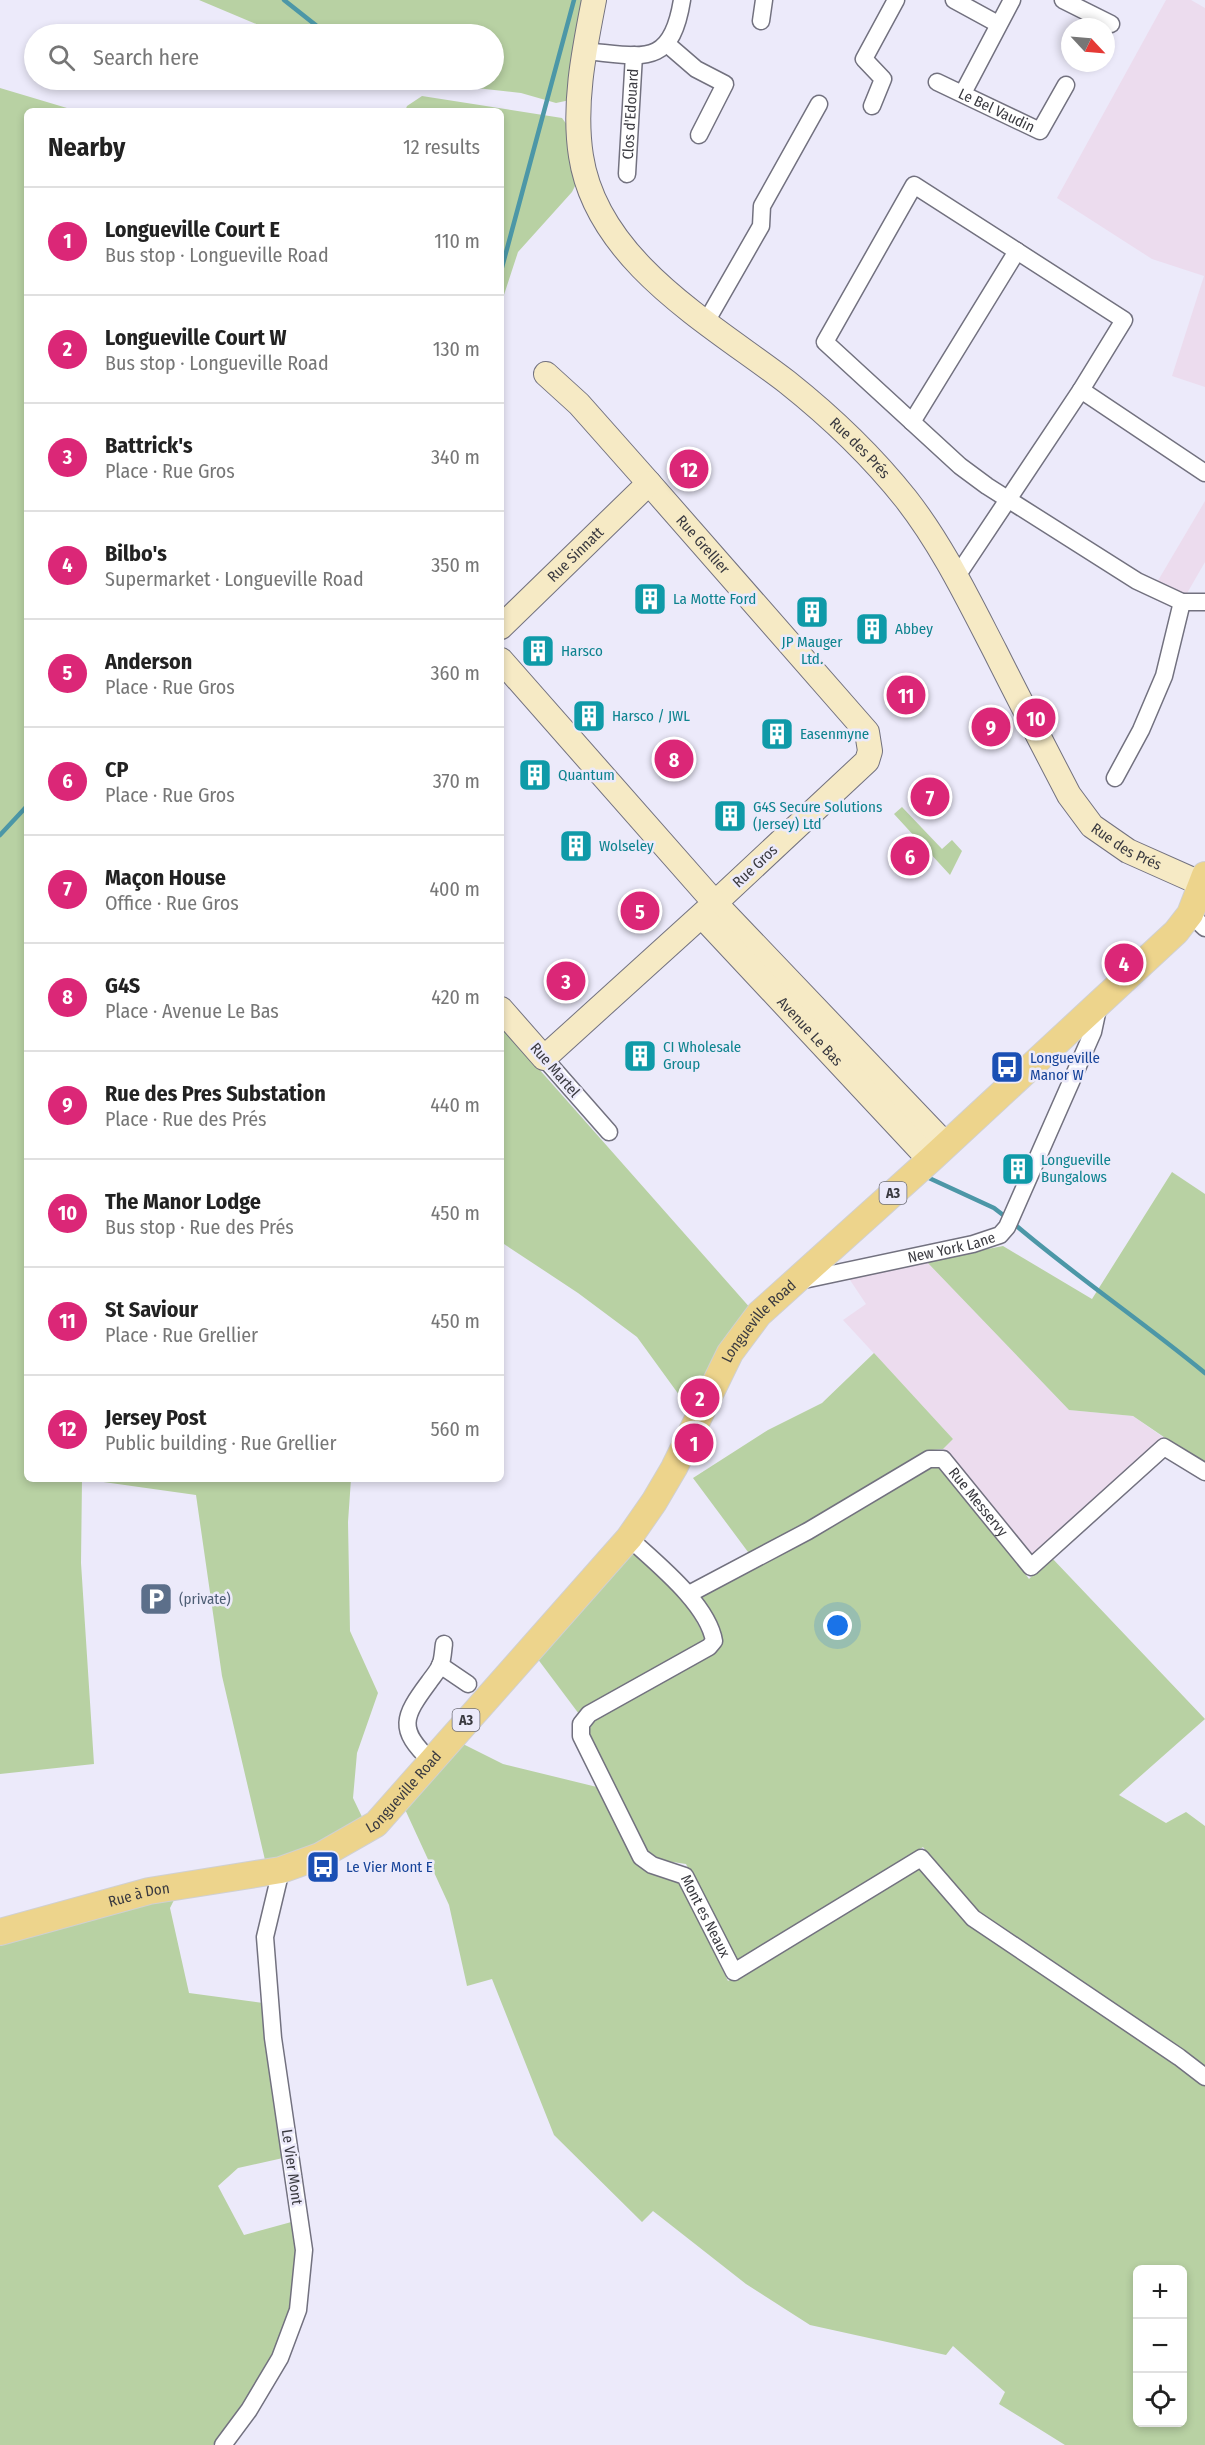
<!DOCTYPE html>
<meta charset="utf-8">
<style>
body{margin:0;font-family:"Fira Sans Condensed",sans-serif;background:#f2f2f2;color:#222}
.controls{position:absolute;right:18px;bottom:18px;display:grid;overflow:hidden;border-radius:9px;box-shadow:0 3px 9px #0003}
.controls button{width:54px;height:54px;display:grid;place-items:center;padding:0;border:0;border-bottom:2px solid #e0e0e0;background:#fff;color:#222;font:30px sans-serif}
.compass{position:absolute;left:1061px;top:18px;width:54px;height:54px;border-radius:50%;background:#fff;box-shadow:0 3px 9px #0003;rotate:116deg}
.you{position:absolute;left:838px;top:1626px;width:21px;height:21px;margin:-15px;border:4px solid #fff;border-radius:50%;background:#1a73e8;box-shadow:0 0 0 9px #1a73e833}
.badge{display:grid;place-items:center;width:39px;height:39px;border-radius:50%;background:#db2777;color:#fff;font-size:20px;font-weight:700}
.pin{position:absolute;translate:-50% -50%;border:3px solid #fff;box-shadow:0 2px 6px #0006}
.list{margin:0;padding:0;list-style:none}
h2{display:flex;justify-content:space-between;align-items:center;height:78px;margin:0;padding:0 24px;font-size:26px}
h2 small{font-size:20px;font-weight:400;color:#767676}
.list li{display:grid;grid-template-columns:39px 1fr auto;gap:18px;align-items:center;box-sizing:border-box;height:108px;padding:0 24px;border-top:2px solid #e0e0e0}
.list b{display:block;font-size:22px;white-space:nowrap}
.list p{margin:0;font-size:20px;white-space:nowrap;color:#767676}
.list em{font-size:20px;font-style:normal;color:#767676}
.icon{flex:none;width:33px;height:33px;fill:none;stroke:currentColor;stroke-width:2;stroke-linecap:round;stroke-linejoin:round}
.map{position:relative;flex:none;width:1205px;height:2445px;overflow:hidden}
.search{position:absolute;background:#fff;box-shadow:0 3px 9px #0003;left:24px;top:24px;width:480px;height:66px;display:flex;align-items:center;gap:15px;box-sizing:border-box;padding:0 21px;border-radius:33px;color:#767676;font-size:22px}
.panel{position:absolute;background:#fff;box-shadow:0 3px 9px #0003;left:24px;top:108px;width:480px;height:1374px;border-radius:9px}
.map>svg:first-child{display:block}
.commercial{fill:#ecdcee}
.green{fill:#b8d1a3;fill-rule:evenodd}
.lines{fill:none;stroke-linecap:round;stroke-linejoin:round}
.stream{stroke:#4c97a7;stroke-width:4.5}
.street-casing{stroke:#72717f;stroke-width:19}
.secondary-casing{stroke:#72717f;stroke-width:26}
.primary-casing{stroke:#d0d0d1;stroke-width:28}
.street{stroke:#fff;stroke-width:16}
.secondary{stroke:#f6eac5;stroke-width:24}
.primary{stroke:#edd48c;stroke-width:26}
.labels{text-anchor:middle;stroke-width:5;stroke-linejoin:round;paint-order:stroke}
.shield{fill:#eceafa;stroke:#6f6f78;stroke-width:1.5}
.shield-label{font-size:14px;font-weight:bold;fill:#3a3a40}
.street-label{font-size:15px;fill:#3a3a40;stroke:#eceafa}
.culture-label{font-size:15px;fill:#0d838f;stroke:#eceafa;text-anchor:start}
.transit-label{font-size:15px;fill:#164399;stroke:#eceafa;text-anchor:start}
.service-label{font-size:15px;fill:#4e5e75;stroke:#eceafa;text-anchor:start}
</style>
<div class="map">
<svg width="1205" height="2445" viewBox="0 0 1205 2445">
<rect width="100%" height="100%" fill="#eceafa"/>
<!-- commercial -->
<g class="commercial">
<polygon points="1166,0 1191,0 1205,8 1205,387 1172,376 1204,276 1152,259 1057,198"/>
<polygon points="1205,501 1205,562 1186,595 1156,584"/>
<polygon points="926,1261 1069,1410 1133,1416 1164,1438 1033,1555 943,1449 953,1439 843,1320 866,1304 846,1274"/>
</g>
<!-- green -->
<g class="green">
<polygon points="199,0 582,0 570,100 556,103 521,93 404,80 494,80 494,34 280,34"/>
<polygon points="0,88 77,111 27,111 27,1479 351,1479 348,1522 350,1631 378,1693 357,1753 353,1798 364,1821 276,1863 265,1860 222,1676 196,1495 82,1479 81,1563 94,1764 0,1774"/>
<polygon points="422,96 562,118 570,129 577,182 572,192 518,252 501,304 501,111 405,111 407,106"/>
<polygon points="902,807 942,849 952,840 962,851 950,875 894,814"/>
<polygon points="501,1026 752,1310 690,1410 637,1337 578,1293 501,1242"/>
<polygon points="1172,1172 1205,1194 1205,1465 1133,1416 1069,1410 926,1261 1003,1246 1092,1299"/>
<polygon points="874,1353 953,1439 943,1449 932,1450 751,1556 693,1478 768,1430 822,1403"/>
<polygon points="931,1464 945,1466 1029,1579 1051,1557 1205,1719 1119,1795 1166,1823 1186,1812 1205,1826 1205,2073 975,1915 923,1847 736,1964 686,1864 666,1861 649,1855 589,1737 591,1721 722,1644 698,1598"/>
<polygon points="631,1549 683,1597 707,1641 579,1714 534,1654"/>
<path d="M459,1742L503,1764L601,1788L632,1857L650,1874L669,1875L680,1882L728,1981L920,1865L969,1921L1205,2083V2445H1065L999,2404L1005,2392L953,2346L946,2355L810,2325L746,2284L653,2211L642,2222L554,2135L492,1979L467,1986L449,1905L403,1805ZM1138,2270H1182V2422H1138Z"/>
<path d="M177,1894L170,1908L189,1993L263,2003L283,2158L238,2168L218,2186L244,2235L295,2221C304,2313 270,2376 213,2445H0V1945L136,1901Z"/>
</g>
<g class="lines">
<!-- stream -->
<g class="stream">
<polyline points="284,0 327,34"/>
<polyline points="501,271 574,0"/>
<polyline points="0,835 27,806"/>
<polyline points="929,1178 994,1208 1007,1218"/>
<path d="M1013,1223C1075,1276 1142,1321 1205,1373"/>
</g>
<defs>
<g id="street">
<polyline points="954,0 998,24"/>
<polyline points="1063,0 1111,24"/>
<polyline points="761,21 764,0"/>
<polyline points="667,44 696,69 725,84 699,135"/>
<path d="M584,51C642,56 671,69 682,0"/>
<path id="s1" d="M937,82L1040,131L1066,85"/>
<polyline points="963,93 1012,0"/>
<polyline points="872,106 883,79 864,59 896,0"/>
<path id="s2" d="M627,174L634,55"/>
<polyline points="706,322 761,226 762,206 819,104"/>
<polyline points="912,422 1017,251"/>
<polyline points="1205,473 1081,390 1124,320 914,185 825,342 960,466 987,486 1137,581 1182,602 1205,602"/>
<polyline points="957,576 1081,390"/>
<polyline points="1115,778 1141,730 1164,676 1182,602"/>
<polyline points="1190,914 1205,928"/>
<polyline points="544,1058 609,1132"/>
<path id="s3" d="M799,1281L973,1244L1000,1235L1007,1227L1093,1032L1099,1004"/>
<path id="s4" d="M629,1538C656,1563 708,1604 714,1641L709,1647L589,1714L581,1724V1736L641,1857L652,1865L685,1876L734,1972L921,1858L973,1918L1179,2057L1205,2077"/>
<path id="s5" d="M689,1594L808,1531L929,1459H943L1031,1567L1164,1447L1205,1472"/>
<polyline points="440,1665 468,1684"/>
<path d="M431,1761C397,1729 403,1717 429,1682C433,1676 439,1670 441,1663C443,1657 443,1650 444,1644"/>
<polyline points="223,2445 249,2410 280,2358 298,2310 304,2250 273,2038 265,1937 281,1870"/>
</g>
<g id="secondary">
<path id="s6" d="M594,0C584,51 573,105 581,156C597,261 710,323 787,382C831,417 871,455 906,499C942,545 968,599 995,651C1019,699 1044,747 1069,795L1092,826L1128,851L1202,884"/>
<path id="s7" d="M546,374L579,404L649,483L867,732L870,751L867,761L715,903L946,1145"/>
<path id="s8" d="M501,627L649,483"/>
<polyline points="501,660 715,903 544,1058 501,1009"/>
<path id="s9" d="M702,916L930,1160"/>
</g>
<g id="primary">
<path id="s10" d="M0,1932L149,1891L281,1870L320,1856L376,1824L629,1538L654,1502L674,1468L730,1353L759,1314L930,1160L1176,932L1190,914L1205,875"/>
</g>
</defs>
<!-- street casing -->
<use href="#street" class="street-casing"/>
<!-- secondary casing -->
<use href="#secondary" class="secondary-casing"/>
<!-- primary casing -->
<use href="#primary" class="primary-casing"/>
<!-- street -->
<use href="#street" class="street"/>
<!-- secondary -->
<use href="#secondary" class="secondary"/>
<!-- primary -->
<use href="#primary" class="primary"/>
</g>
<!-- icons -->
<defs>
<symbol id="building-square" viewBox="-11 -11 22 22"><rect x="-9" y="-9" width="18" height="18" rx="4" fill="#0f9aa8" stroke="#eceafa"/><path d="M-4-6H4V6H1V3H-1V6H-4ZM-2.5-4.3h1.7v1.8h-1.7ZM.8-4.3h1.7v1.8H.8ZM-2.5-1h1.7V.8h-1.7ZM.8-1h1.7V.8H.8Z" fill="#fff"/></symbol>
<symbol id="bus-square" viewBox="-11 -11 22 22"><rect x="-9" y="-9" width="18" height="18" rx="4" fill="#1a4fb4" stroke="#eceafa"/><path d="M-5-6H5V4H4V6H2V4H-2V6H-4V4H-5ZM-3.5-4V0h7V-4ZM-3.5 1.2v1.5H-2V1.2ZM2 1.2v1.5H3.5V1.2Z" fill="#fff"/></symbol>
<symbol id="parking-square" viewBox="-11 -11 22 22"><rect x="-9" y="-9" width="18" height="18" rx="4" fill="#5c6f8a" stroke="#eceafa"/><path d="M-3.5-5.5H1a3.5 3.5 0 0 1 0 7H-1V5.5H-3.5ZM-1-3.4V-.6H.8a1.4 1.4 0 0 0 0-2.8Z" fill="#fff"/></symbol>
</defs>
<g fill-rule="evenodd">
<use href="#building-square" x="631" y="580" width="38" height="38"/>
<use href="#building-square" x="793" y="593" width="38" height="38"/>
<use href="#building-square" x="853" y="610" width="38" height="38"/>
<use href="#building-square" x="519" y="632" width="38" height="38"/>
<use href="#building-square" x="570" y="697" width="38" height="38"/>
<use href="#building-square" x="758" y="715" width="38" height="38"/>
<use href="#building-square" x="516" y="756" width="38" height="38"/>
<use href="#building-square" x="711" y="797" width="38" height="38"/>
<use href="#building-square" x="557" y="827" width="38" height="38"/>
<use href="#building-square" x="621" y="1037" width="38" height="38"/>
<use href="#bus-square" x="988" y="1048" width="38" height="38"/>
<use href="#building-square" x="999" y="1150" width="38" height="38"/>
<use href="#parking-square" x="137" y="1580" width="38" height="38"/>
<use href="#bus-square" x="304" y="1848" width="38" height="38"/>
</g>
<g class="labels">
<!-- shield labels -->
<g class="shield">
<rect x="879.5" y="1182" width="27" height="22" rx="4.5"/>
<rect x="452.5" y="1709" width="27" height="22" rx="4.5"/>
</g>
<g class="shield-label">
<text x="893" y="1198">A3</text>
<text x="466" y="1725">A3</text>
</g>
<!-- street labels -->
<g class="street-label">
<text dy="5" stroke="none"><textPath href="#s1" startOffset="66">Le Bel Vaudin</textPath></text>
<text dy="5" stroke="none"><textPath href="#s2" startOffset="60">Clos d'Edouard</textPath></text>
<text dy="5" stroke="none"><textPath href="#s6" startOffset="570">Rue des Prés</textPath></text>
<text dy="5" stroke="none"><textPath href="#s7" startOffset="232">Rue Grellier</textPath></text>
<text dy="5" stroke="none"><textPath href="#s8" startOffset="104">Rue Sinnatt</textPath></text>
<text dy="5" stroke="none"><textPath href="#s6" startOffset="1056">Rue des Prés</textPath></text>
<text transform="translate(755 866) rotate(-43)" y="5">Rue Gros</text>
<text dy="5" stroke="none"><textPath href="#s9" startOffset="158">Avenue Le Bas</textPath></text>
<text transform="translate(555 1070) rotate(49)" y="5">Rue Martel</text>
<text dy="5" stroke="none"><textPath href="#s3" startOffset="156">New York Lane</textPath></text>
<text dy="5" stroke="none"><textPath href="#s10" startOffset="1030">Longueville Road</textPath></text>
<text dy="5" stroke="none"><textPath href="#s5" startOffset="345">Rue Messervy</textPath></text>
<text dy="5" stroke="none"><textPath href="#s10" startOffset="436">Longueville Road</textPath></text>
<text dy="5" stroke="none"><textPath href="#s10" startOffset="144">Rue à Don</textPath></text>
<text dy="5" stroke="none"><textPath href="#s4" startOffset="534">Mont es Neaux</textPath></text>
<text transform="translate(292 2167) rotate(82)" y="5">Le Vier Mont</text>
</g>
<!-- culture labels -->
<g class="culture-label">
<text x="673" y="604">La Motte Ford</text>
<text x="895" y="634">Abbey</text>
<text x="812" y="647" text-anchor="middle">JP Mauger<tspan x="812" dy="17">Ltd.</tspan></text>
<text x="561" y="656">Harsco</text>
<text x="612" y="721">Harsco / JWL</text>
<text x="800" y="739">Easenmyne</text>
<text x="558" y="780">Quantum</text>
<text x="753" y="812">G4S Secure Solutions<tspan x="753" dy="17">(Jersey) Ltd</tspan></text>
<text x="599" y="851">Wolseley</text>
<text x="663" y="1052">CI Wholesale<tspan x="663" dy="17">Group</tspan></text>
<text x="1041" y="1165">Longueville<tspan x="1041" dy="17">Bungalows</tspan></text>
</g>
<!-- transit labels -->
<g class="transit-label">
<text x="1030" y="1063">Longueville<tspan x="1030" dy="17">Manor W</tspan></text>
<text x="346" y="1872">Le Vier Mont E</text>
</g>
<!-- service labels -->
<g class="service-label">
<text x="179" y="1604">(private)</text>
</g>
</g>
</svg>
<div class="controls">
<button>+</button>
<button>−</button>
<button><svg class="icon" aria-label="locate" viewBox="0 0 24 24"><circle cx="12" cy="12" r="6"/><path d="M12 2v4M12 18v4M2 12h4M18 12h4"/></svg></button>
</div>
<svg class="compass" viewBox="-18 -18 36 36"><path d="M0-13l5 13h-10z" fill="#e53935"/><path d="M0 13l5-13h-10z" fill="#767676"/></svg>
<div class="you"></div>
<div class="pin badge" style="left:694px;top:1443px">1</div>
<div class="pin badge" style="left:700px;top:1398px">2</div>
<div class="pin badge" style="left:566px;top:981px">3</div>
<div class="pin badge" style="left:1124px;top:963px">4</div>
<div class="pin badge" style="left:640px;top:911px">5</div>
<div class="pin badge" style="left:910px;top:856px">6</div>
<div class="pin badge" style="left:930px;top:797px">7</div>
<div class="pin badge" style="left:674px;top:759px">8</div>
<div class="pin badge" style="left:991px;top:727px">9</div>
<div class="pin badge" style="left:1036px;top:718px">10</div>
<div class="pin badge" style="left:906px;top:695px">11</div>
<div class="pin badge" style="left:689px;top:469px">12</div>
<div class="search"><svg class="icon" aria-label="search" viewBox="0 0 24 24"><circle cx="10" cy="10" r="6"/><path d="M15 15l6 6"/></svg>Search here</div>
<section class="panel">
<h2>Nearby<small>12 results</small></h2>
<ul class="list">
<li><span class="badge">1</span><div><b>Longueville Court E</b><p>Bus stop · Longueville Road</p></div><em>110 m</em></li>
<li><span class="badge">2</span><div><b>Longueville Court W</b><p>Bus stop · Longueville Road</p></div><em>130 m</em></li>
<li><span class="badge">3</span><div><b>Battrick's</b><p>Place · Rue Gros</p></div><em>340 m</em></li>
<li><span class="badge">4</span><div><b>Bilbo's</b><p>Supermarket · Longueville Road</p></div><em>350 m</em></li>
<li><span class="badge">5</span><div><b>Anderson</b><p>Place · Rue Gros</p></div><em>360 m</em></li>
<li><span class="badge">6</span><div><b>CP</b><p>Place · Rue Gros</p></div><em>370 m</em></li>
<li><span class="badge">7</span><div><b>Maçon House</b><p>Office · Rue Gros</p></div><em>400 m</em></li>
<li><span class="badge">8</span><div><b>G4S</b><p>Place · Avenue Le Bas</p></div><em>420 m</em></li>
<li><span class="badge">9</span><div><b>Rue des Pres Substation</b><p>Place · Rue des Prés</p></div><em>440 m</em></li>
<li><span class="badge">10</span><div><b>The Manor Lodge</b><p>Bus stop · Rue des Prés</p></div><em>450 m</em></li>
<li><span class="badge">11</span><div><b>St Saviour</b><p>Place · Rue Grellier</p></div><em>450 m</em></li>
<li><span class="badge">12</span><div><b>Jersey Post</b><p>Public building · Rue Grellier</p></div><em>560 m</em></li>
</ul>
</section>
</div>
